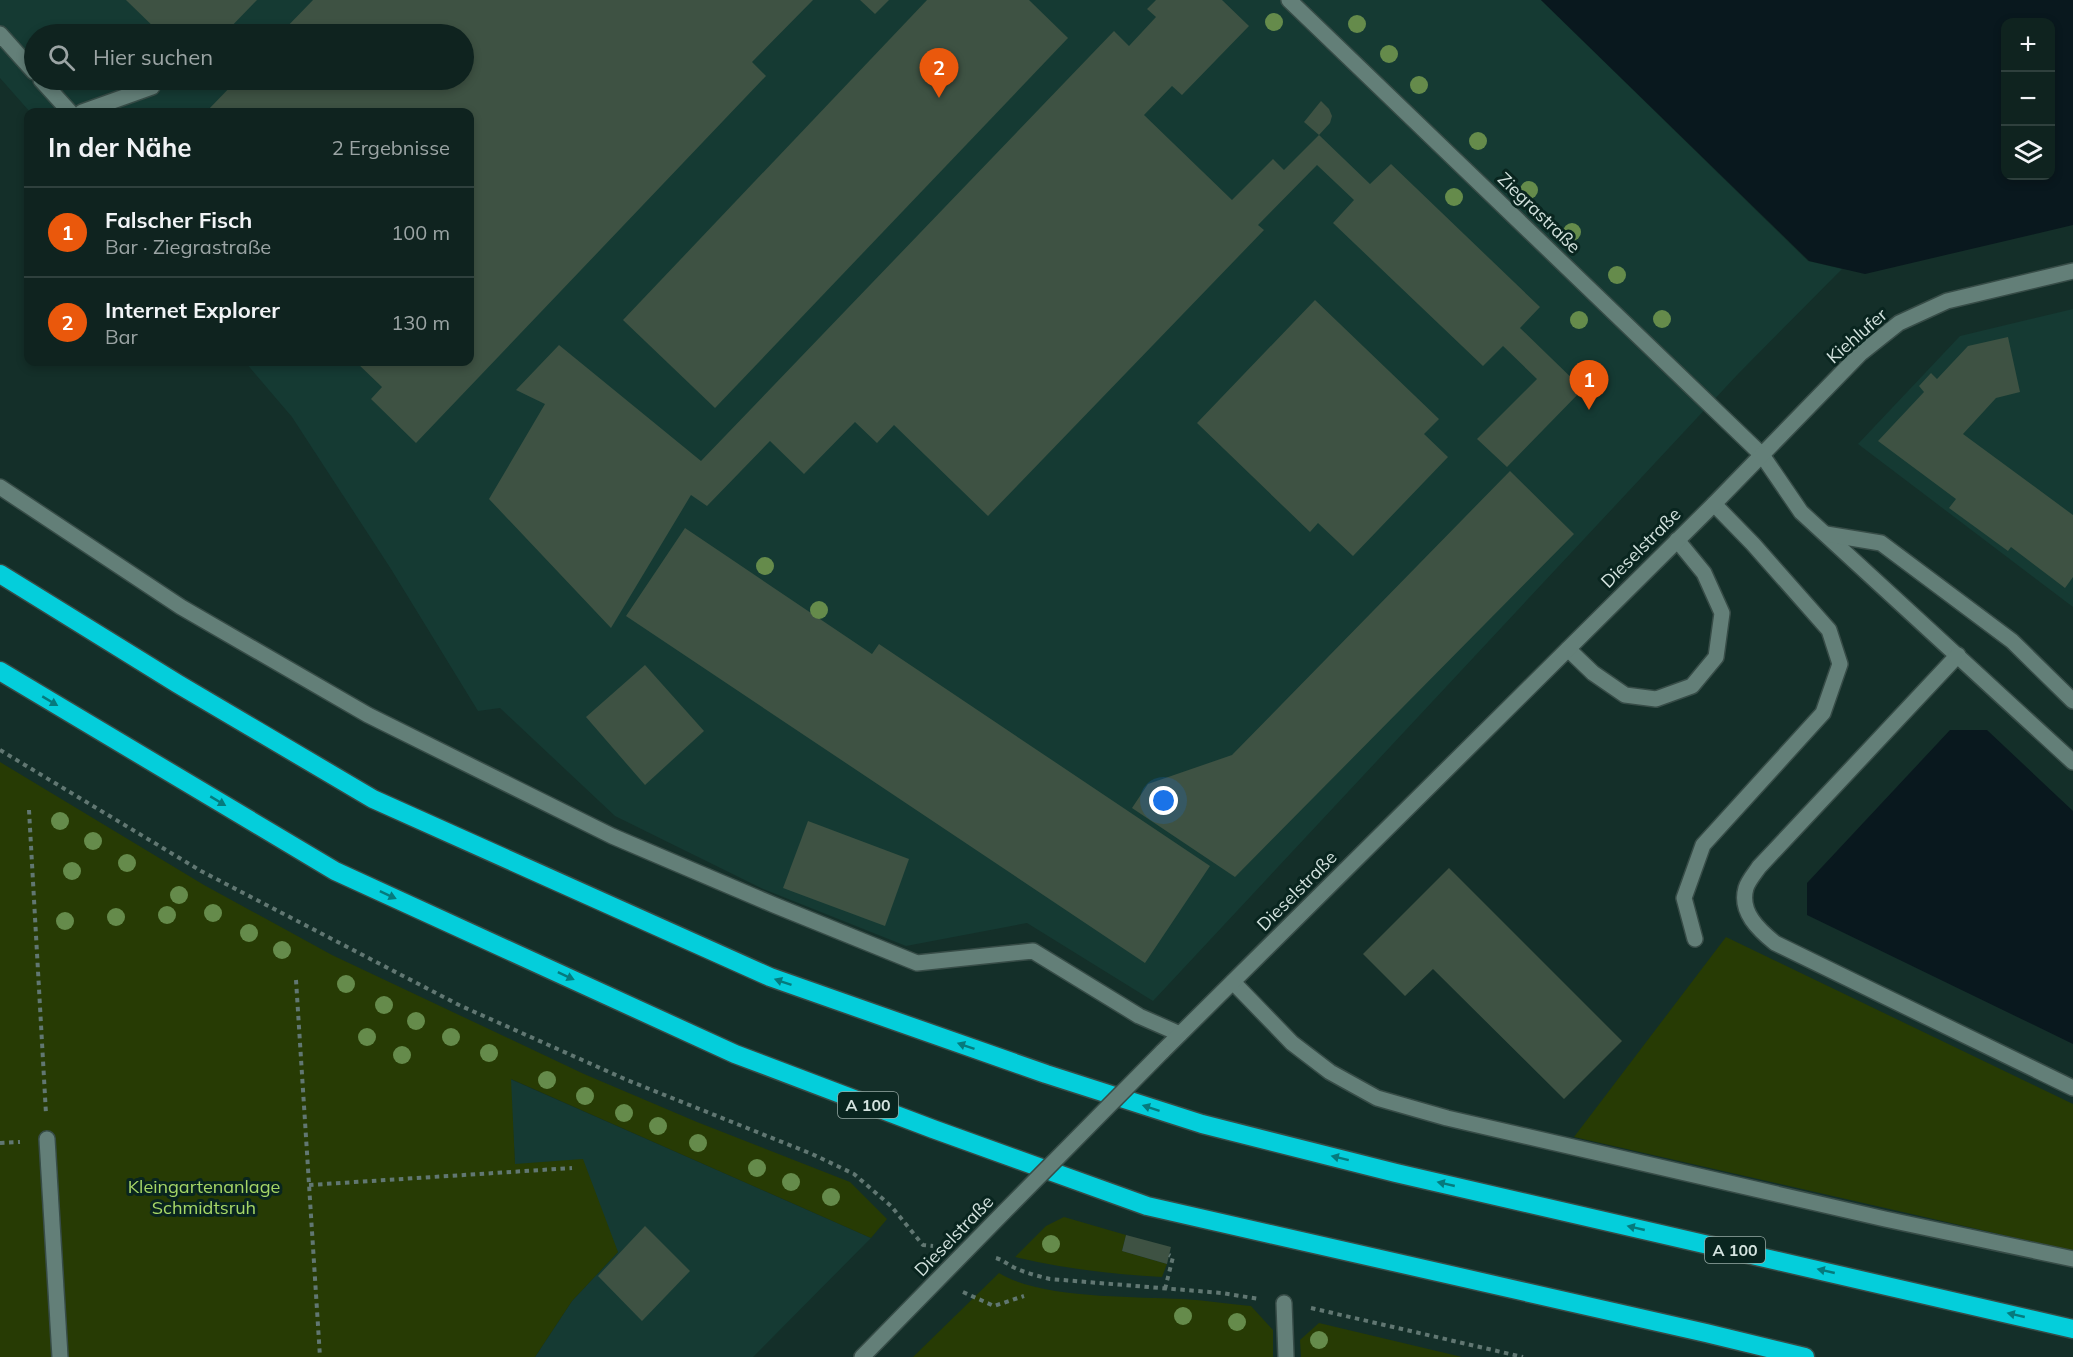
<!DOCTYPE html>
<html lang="de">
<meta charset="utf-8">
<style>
body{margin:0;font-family:Mulish,sans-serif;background:#182b28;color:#f1f3f6}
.controls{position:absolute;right:18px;top:18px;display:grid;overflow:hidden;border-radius:12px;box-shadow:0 3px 9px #0003}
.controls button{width:54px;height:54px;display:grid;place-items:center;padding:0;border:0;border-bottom:2px solid #2f403d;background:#0f231f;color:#f1f3f6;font:30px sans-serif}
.you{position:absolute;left:1164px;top:801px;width:21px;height:21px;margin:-15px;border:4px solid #fff;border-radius:50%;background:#1a73e8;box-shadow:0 0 0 9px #1a73e833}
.badge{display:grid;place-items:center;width:39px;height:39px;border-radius:50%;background:#ea580c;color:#fff;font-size:20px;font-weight:700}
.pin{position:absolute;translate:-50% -50px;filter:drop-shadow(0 2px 3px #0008)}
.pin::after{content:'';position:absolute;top:32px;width:21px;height:18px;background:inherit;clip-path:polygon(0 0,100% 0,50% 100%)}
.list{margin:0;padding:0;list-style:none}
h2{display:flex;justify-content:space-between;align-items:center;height:78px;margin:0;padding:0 24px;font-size:26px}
h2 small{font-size:20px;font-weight:400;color:#9ba4a4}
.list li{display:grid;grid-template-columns:39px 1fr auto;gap:18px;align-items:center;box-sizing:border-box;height:90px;padding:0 24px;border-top:2px solid #2f403d}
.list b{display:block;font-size:22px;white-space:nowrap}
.list p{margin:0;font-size:20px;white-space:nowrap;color:#9ba4a4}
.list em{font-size:20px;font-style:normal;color:#9ba4a4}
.icon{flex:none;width:33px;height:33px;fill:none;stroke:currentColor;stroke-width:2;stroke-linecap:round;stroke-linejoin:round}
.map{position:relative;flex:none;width:2073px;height:1357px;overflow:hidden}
.search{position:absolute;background:#0f231f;box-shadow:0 3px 9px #0003;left:24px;top:24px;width:450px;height:66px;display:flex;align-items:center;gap:15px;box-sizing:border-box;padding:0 21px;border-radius:33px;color:#9ba4a4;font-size:22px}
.panel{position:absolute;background:#0f231f;box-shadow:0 3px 9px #0003;left:24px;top:108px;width:450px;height:258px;border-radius:12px}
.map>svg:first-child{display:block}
.built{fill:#153a33;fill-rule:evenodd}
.green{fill:#273b04}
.water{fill:#09181e;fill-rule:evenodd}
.building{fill:#3e5243}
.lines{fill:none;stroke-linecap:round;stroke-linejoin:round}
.minor-casing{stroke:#374c47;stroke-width:18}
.highway-casing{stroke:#374c47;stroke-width:21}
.path{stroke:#617772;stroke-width:4;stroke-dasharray:4.5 4.5;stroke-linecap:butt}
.minor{stroke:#637f78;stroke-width:15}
.highway{stroke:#04cedb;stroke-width:18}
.minor-bridge-casing{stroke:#374c47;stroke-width:18;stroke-linecap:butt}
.minor-bridge{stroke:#637f78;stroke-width:15}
.tree{fill:#658b4b}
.oneway{fill:#067a7d}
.labels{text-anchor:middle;stroke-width:6;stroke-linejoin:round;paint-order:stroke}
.shield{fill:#09251f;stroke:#97aaa5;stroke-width:1.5}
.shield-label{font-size:16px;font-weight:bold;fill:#d4e3df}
.street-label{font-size:18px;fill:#d4e3df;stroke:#09251f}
.park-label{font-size:18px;fill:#a7d767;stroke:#09251f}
</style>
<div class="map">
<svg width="2073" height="1357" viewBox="0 0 2073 1357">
<rect width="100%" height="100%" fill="#142f29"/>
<!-- built -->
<g class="built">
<path d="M0,0H1541L1808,261L1842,269L1738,374L1153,1001L1027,923L906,946L761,888L615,816L500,708L478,711L391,569L292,417L245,362H470V112H30L0,78ZM34,34H464V80H34Z"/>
<polygon points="2073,309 2073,607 1858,444 1960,336"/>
<polygon points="510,1079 871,1238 753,1357 535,1357 572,1301 618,1252 515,1164"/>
</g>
<!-- green -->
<g class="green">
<polygon points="0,762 204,885 332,955 584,1074 697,1122 850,1182 887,1219 871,1238 511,1079 515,1164 583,1159 618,1252 572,1301 535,1357 0,1357"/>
<polygon points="1726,937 2073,1104 2073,1251 1574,1137"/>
<path d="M1064,1217L1126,1235L1122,1251L1167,1264L1162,1277C1112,1274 1064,1269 1015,1257L1046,1226Z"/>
<path d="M999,1273C1041,1299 1132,1296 1182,1299C1205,1300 1228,1304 1251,1306L1273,1330V1357H913Z"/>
<polygon points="1319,1323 1462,1357 1301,1357 1300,1340"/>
</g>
<!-- water -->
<g class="water">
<path d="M1541,0H2073V225L1865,274L1809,261ZM2006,22H2050V176H2006Z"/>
<polygon points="1950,730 1987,730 2073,811 2073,1044 1807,915 1807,883"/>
</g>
<!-- building -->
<g class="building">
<polygon points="126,0 257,0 224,34 161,34"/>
<polygon points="313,0 813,0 752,62 766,76 416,443 371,399 382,387 356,362 470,362 470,112 206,112 237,80 464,80 464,34 280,34"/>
<polygon points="860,0 889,0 875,14"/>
<polygon points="927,0 1029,0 1068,38 715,408 623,320"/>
<polygon points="1156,0 1222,0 1249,26 1182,95 1172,86 1144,115 1232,200 1273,159 1284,170 1319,135 1370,184 1391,164 1540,307 1520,328 1583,389 1507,467 1477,439 1537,379 1503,346 1483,366 1333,223 1354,200 1317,165 1258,225 1264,230 988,516 894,425 877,443 855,422 804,474 770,441 707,506 691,495 611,628 489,499 545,404 516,390 559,345 701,461 1114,31 1129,46 1156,17 1147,9"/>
<polygon points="1321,101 1329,109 1332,116 1330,123 1319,135 1304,122"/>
<polygon points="1315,300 1439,419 1424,434 1448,457 1353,556 1318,523 1310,532 1197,423"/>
<polygon points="2008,337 2020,392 1996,398 1963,434 2073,515 2073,577 2065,588 2011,547 2008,551 1949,508 1956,499 1878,441 1924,392 1919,386 1931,373 1937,379 1968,346"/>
<polygon points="1510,471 1574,534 1235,877 1132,808 1148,784 1232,755"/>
<polygon points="685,528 872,654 879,644 1210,866 1145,963 626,616"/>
<polygon points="645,665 704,731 645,785 586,717"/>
<polygon points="808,821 909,859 885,926 783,888"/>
<polygon points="1449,868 1622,1041 1564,1099 1433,969 1405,996 1363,954"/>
<polygon points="645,1226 690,1271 642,1321 598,1276"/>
<polygon points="1126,1235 1171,1247 1167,1264 1122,1251"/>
</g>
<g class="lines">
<defs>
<g id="minor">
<polyline points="1289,0 1762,455 1801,512 2073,762"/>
<polyline points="0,34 34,72"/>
<polyline points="41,80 70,112"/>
<polyline points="82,112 152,87"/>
<polyline points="0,487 181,607 368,715 612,836 774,905 917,963 1033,951 1139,1016 1180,1034"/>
<polyline points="1826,534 1881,543 2012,641 2073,701"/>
<polyline points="1568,649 1593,673 1625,695 1656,699 1692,686 1716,657 1722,613 1704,573 1677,540"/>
<path d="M1958,655L1759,867C1755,873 1748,881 1746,888C1739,912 1759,930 1775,943L2073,1088"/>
<polyline points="1695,939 1684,898 1703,845 1823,713 1840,664 1829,630 1753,544 1714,504"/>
<polyline points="1233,982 1292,1043 1330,1072 1377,1098 1447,1118 1885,1219 2073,1259"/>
<polyline points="1162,1052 1714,504 1860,354 1899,323 1947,301 2073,271"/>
<polyline points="47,1139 60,1357"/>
<polyline points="1284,1303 1286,1357"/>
<polyline points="862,1357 1004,1212"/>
</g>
<g id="highway">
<polyline points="0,574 178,684 373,799 770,977 1046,1074 1202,1124 1396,1173 2073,1329"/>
<polyline points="0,671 335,871 735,1054 933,1129 1147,1206 1706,1333 1805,1357"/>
</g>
</defs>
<!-- minor casing -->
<use href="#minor" class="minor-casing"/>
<!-- highway casing -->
<use href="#highway" class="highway-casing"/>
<!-- path -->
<g class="path">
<polyline points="0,750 201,871 459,1005 627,1080 812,1154 854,1174 891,1206 923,1245 933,1246"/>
<polyline points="29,810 46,1114"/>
<polyline points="296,980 320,1357"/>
<polyline points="0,1143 20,1142"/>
<polyline points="309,1185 572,1168"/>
<path d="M996,1258C1003,1260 1007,1264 1013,1267C1025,1273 1038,1276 1050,1279L1222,1293L1259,1299"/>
<polyline points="1165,1289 1173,1257 1169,1255"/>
<polyline points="963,1292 994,1306 1024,1296"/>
<polyline points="1311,1308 1523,1357"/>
</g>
<!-- minor -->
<use href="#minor" class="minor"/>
<!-- highway -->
<use href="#highway" class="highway"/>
<defs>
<polyline id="minor-bridge" points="1004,1212 1162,1052"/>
</defs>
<!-- minor-bridge casing -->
<use href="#minor-bridge" class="minor-bridge-casing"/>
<!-- minor-bridge -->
<use href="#minor-bridge" class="minor-bridge"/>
</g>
<!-- trees -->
<g class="tree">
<circle cx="1274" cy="22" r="9"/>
<circle cx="1357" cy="24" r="9"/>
<circle cx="1389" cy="54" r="9"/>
<circle cx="1419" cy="85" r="9"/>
<circle cx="1478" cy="141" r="9"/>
<circle cx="1529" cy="190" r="9"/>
<circle cx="1454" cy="197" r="9"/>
<circle cx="1572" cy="232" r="9"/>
<circle cx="1617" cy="275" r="9"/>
<circle cx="1662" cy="319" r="9"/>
<circle cx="1579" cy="320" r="9"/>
<circle cx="765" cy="566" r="9"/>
<circle cx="819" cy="610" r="9"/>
<circle cx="60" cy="821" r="9"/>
<circle cx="93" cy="841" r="9"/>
<circle cx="127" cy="863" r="9"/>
<circle cx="72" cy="871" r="9"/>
<circle cx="179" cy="895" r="9"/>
<circle cx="213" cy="913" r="9"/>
<circle cx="167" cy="915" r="9"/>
<circle cx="116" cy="917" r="9"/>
<circle cx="65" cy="921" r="9"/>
<circle cx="249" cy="933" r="9"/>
<circle cx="282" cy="950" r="9"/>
<circle cx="346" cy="984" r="9"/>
<circle cx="384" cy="1005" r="9"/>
<circle cx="416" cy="1021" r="9"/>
<circle cx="367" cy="1037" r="9"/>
<circle cx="451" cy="1037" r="9"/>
<circle cx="489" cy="1053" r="9"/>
<circle cx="402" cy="1055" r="9"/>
<circle cx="547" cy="1080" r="9"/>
<circle cx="585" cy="1096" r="9"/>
<circle cx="624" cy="1113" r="9"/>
<circle cx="658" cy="1126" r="9"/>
<circle cx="698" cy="1143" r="9"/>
<circle cx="757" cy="1168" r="9"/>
<circle cx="791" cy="1182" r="9"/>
<circle cx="831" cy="1197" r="9"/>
<circle cx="1051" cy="1244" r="9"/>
<circle cx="1183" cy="1316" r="9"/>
<circle cx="1237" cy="1322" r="9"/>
<circle cx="1319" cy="1340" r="9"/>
</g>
<!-- one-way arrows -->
<defs><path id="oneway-solid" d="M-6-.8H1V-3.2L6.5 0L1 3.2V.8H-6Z" transform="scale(1.5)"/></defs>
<g class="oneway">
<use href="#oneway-solid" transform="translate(50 701) rotate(31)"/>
<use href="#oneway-solid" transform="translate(218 801) rotate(31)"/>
<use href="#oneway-solid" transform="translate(388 895) rotate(25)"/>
<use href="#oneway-solid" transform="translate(566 976) rotate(25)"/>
<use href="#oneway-solid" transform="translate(783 982) rotate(-161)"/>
<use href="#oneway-solid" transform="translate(966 1046) rotate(-161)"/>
<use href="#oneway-solid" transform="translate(1151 1108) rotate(-162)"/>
<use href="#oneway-solid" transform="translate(1340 1158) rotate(-166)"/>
<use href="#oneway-solid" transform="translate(1446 1184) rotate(-167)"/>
<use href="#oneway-solid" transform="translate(1636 1228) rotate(-167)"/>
<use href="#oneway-solid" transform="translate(1826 1271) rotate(-167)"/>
<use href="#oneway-solid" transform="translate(2016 1315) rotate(-167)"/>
</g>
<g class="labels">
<!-- shield labels -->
<g class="shield">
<rect x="838" y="1092" width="60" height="26" rx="4.5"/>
<rect x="1705" y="1237" width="60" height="26" rx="4.5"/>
</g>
<g class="shield-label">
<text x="868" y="1111">A 100</text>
<text x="1735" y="1256">A 100</text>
</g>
<!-- street labels -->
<g class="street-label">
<text transform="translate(1539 213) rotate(44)" y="6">Ziegrastraße</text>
<text transform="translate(1857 336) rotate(-41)" y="6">Kiehlufer</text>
<text transform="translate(1641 548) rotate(-45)" y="6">Dieselstraße</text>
<text transform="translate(1297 891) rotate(-45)" y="6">Dieselstraße</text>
<text transform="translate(954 1236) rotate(-46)" y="6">Dieselstraße</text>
</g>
<!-- park labels -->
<g class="park-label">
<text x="204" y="1193">Kleingartenanlage<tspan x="204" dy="21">Schmidtsruh</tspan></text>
</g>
</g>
</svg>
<div class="controls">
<button>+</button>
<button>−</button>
<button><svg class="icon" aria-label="layers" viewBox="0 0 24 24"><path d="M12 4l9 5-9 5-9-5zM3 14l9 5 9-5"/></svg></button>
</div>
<div class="you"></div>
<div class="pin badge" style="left:1589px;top:410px">1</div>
<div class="pin badge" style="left:939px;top:98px">2</div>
<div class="search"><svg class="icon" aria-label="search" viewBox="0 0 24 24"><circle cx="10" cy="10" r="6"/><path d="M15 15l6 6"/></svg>Hier suchen</div>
<section class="panel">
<h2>In der Nähe<small>2 Ergebnisse</small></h2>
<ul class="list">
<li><span class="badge">1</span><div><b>Falscher Fisch</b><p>Bar · Ziegrastraße</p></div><em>100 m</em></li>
<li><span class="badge">2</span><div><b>Internet Explorer</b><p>Bar</p></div><em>130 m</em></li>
</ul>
</section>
</div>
